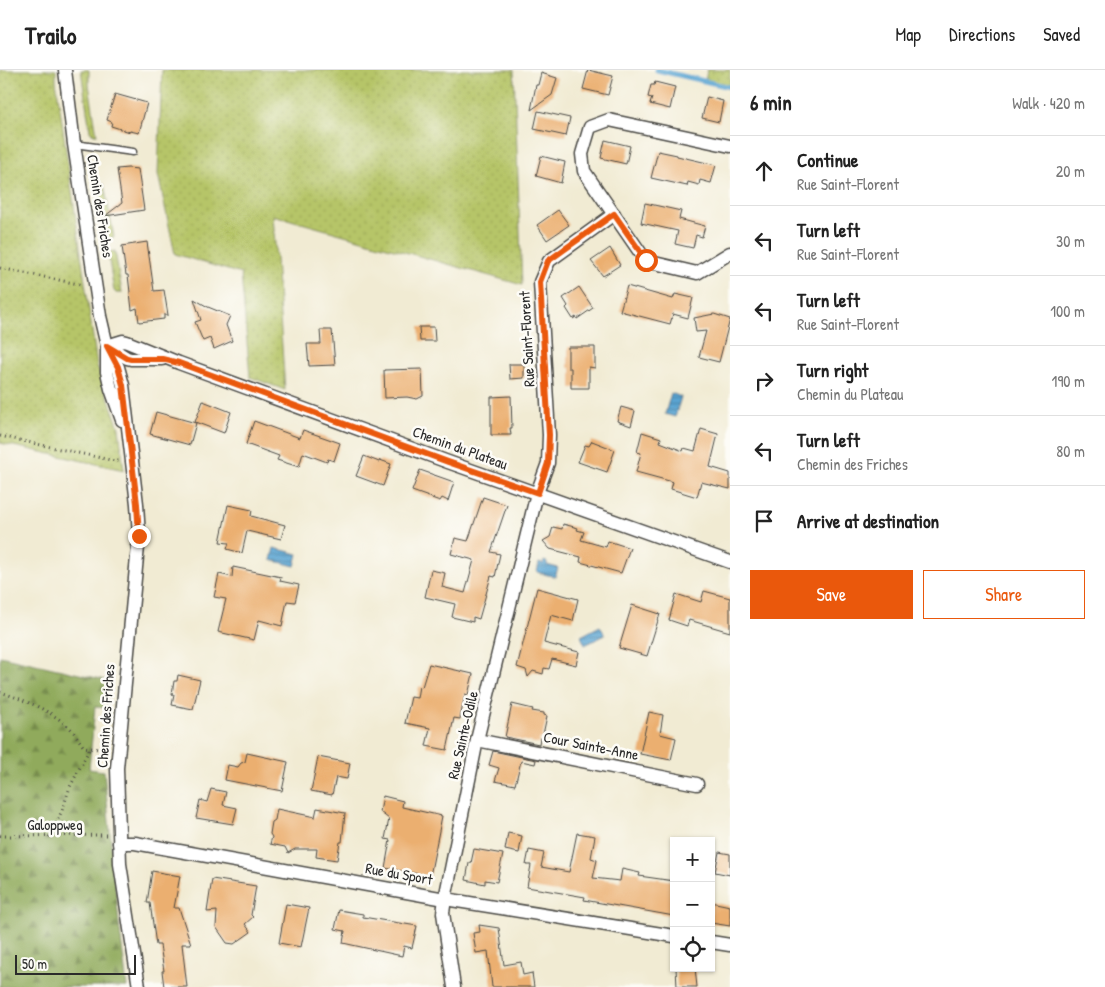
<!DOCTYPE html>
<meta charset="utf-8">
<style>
body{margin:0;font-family:"Patrick Hand",sans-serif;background:#f2f2f2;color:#222}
.controls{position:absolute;right:15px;bottom:15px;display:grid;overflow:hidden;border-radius:0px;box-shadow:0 1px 4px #0004}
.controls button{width:45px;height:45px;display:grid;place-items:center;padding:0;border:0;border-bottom:1px solid #e0e0e0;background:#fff;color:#222;font:25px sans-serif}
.scale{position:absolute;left:15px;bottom:12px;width:121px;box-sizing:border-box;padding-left:5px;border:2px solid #2b2b2b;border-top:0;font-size:14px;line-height:18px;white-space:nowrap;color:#2b2b2b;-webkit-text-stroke:4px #fdfcf7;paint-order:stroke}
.stop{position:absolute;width:15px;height:15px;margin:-11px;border:4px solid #ea580c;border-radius:50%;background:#fff}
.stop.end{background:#ea580c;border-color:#fff;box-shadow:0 1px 5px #0008}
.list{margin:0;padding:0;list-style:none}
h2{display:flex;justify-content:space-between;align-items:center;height:65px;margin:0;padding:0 20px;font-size:21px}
h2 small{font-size:16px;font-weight:400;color:#767676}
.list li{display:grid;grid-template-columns:32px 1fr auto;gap:15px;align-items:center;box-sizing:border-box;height:70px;padding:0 20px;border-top:1px solid #e0e0e0}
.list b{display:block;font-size:19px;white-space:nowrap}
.list p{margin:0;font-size:16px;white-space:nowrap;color:#767676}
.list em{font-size:16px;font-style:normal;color:#767676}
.actions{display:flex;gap:10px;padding:15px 20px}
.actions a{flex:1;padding:11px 0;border:1px solid #ea580c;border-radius:0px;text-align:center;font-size:18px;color:#ea580c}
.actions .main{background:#ea580c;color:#fff}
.icon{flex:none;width:28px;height:28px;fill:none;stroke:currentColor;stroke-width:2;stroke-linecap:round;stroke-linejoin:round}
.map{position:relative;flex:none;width:730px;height:917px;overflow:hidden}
header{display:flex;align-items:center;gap:30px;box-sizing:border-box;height:70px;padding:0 25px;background:#fff;border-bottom:1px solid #e0e0e0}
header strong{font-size:24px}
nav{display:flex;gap:28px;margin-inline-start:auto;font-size:18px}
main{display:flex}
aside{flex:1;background:#fff}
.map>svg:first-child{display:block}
.grass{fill:url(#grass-dots);stroke:#70784a}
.forest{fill:url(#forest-firs);stroke:#5e6a44}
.water{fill:url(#water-rules);stroke:#42687e}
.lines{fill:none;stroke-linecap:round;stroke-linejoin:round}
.stream{stroke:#5aa4d2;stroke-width:5}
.building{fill:#ebaf70}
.service-casing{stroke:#494844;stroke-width:9}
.minor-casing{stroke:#494844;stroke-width:15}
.path{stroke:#494844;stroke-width:3;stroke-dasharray:1 4;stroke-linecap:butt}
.service{stroke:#fff;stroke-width:6}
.minor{stroke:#fff;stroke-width:12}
.route{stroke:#ea580c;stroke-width:6}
.labels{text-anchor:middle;stroke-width:5;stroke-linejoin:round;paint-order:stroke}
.street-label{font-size:15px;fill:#2b2b2b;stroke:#fdfcf7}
</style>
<header>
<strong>Trailo</strong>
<nav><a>Map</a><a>Directions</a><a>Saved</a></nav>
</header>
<main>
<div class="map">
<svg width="730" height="917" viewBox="0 0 730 917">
<defs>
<pattern id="grass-dots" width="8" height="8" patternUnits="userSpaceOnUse" patternTransform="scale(1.25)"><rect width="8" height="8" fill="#b6c568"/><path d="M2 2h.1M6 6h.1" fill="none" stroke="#9da95a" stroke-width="1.8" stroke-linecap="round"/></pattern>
<pattern id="forest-firs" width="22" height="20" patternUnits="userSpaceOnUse" patternTransform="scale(1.25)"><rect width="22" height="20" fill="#90aa5c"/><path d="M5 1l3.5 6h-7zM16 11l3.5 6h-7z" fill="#768b4c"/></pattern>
<pattern id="water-rules" width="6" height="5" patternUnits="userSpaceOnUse" patternTransform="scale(1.25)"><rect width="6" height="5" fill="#5aa4d2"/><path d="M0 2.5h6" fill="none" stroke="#4b86ab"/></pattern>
</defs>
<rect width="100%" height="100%" fill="#fdfcf7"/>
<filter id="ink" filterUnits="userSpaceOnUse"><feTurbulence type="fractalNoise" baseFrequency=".02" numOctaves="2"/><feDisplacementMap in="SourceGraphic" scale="10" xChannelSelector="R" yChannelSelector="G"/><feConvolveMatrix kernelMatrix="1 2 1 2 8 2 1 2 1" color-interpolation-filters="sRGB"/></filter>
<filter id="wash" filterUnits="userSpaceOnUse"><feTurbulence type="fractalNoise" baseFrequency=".0096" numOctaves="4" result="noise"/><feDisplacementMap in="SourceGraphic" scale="20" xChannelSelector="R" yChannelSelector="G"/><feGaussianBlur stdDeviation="1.12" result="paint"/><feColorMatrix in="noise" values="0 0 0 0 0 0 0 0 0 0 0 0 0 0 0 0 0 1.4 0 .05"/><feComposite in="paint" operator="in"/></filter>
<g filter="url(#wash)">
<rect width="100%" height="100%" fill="#f1ebd3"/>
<!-- grass -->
<g class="grass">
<polygon points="0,0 56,0 56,11 97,295 119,358 124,400 0,373"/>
<polygon points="81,0 89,0 89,14 97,65 91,63 90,61"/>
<polygon points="162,0 514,0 522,215 273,145 285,320 250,307 241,204 175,184 158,104"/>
<polygon points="707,0 730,0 730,19 705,12"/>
<polygon points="104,114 114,167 108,168 105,165 99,117 100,115"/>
<polygon points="115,181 122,223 116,223 114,221 108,185 109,182"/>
</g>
<!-- forest -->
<polygon class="forest" points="0,586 110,611 107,638 95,637 89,699 104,701 119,853 127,917 0,917"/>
<!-- water -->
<g class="water">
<polygon points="671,323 681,327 675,347 665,344"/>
<polygon points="274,478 298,484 295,496 271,490"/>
<polygon points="544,491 547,492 547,495 558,498 555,507 537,502 539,493 543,494"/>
<polygon points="600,556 605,565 585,575 581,566"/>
</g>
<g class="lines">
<!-- stream -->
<polyline class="stream" points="657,0 730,17"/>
</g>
<g id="blocks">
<!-- building -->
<g class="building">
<polygon points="588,0 613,6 608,25 583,19"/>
<polygon points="541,3 557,8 552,25 531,40 536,15 538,15"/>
<polygon points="655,12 675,17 670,39 650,34 652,28 648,27 651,15 654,15"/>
<polygon points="115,24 147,33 139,63 130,61 130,62 111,56 112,52 107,50"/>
<polygon points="707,27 723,31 719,52 702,48"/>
<polygon points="538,41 570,48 566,66 534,59"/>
<polygon points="605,70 630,76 626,94 601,88"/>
<polygon points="658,81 677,85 677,86 716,95 711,113 700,110 699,115 688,112 687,116 651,108"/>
<polygon points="541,86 565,92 561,113 536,106"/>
<polygon points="128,98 138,99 144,140 105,146 122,133 117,99"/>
<polygon points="645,133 681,141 679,149 705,156 702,167 696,165 693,178 675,174 678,161 641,153"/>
<polygon points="558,140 569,155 547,170 537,155"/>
<polygon points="147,172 154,221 164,220 168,245 164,245 164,249 139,252 137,238 132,240 128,205 126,205 122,176"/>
<polygon points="610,178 620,195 603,206 591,191"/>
<polygon points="627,216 673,229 675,224 693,228 688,248 673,244 670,254 620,241"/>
<polygon points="579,217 593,238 577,249 576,247 573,249 566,238 568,236 563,228"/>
<polygon points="194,229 208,237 230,246 226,255 232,271 214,279 210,268 203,271 195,252 201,250"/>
<polygon points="714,244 730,249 719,292 699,287 706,261 696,262 694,248"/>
<polygon points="419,257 434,257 435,271 420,271"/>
<polygon points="320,260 332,260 335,295 309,296 307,274 321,274"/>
<polygon points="568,277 595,277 595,298 589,297 589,318 571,318 571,298 568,298"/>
<polygon points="509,294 524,294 524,308 510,309"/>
<polygon points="422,299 423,326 417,329 407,327 385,328 384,300"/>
<polygon points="511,326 512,358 510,358 511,365 491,365 491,327"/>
<polygon points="203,331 231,342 224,363 195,352"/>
<polygon points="621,337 635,341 631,356 617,351"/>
<polygon points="156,342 196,353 190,375 150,364"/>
<polygon points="254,351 300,368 303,360 340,373 334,391 328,389 327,392 303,383 299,397 277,390 279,386 246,374"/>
<polygon points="701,359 718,364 710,397 730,403 730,419 701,412 697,427 671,419 673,412 636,402 641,383 637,382 642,362 661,368 660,372 683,381 684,378 695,381"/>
<polygon points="592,371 615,380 607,402 578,392 585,375 589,376"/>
<polygon points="364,386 379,392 380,390 391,394 383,416 356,406"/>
<polygon points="420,400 454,412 448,431 442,428 440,431 412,421"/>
<polygon points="483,427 507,435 491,482 500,484 495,507 491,506 479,549 473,547 473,552 452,547 455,534 425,527 431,500 445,503 442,517 465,523 474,490 451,484 455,468 468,471"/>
<polygon points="228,435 252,440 251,446 285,455 281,469 247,461 242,483 227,479 229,473 220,472"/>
<polygon points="563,454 578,458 577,460 584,462 581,470 606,477 608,471 630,478 621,503 580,492 581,487 550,479 543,471 550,467 553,457 562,459"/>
<polygon points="233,497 281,507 280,511 299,515 295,532 287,531 282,556 259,550 254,570 218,562 226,529 214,527 219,504 232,507"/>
<polygon points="537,518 578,529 573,551 551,545 544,573 579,582 576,595 552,589 549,599 544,598 543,604 533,601 528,607 526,600 517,597"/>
<polygon points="704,521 730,528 730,562 689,550 687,556 669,550 676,524 701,532"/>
<polygon points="632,535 660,544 647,586 619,578"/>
<polygon points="429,594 473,604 468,625 465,624 460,649 454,648 447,680 426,676 430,658 405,653 411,627 417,628 419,616 422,617"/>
<polygon points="178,605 200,610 193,639 172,635 174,625 172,624 174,611 177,611"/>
<polygon points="512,634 533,639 532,641 544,643 544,645 547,646 542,669 540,668 539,674 505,667"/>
<polygon points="649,642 663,645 660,664 676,668 671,690 640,684"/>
<polygon points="493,681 536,690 535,694 521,691 515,715 495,711 499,698 489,695"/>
<polygon points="247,683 288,692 282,721 225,710 228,695 238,697 241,693 245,692"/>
<polygon points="318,687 350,693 347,709 336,707 332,725 311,721"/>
<polygon points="211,719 226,722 223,735 237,738 233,754 196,748 200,730 207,732"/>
<polygon points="383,726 403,731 402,737 442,746 430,806 385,798 390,770 385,769 389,749 380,742"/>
<polygon points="317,738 345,743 342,772 340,772 337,790 316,787 317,779 295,779 288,783 285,777 270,774 272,767 270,764 272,752 275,750 277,739 315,747"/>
<polygon points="508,763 522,766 519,783 505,780"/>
<polygon points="577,763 595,766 591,788 597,790 593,808 620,811 622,799 640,803 639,806 674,811 674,846 584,830 585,827 527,817 531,795 526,795 529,780 544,783 541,797 569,802"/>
<polygon points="474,779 503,784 497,812 485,810 485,814 466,810 469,793 471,793"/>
<polygon points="719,782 730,784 730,805 715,802"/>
<polygon points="152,801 180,806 174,838 179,838 191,874 182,874 187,917 164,917 162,901 164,901 160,875 156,875 150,833 147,833"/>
<polygon points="212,809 256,816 251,845 253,847 245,854 251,862 234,874 227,873 216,857 217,841 207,842"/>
<polygon points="711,832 730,836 730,856 711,853"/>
<polygon points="286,834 309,838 301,877 279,873"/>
<polygon points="339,840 363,844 363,847 417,856 412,878 404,876 402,886 343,873 345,861 335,859"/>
<polygon points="479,855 499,858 504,895 521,892 523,905 532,903 534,917 492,917 488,881 476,883 473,863 480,862"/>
<polygon points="676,898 695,898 697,917 677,917"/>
</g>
</g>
</g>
<g filter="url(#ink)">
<use href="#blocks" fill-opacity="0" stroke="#494844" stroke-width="1"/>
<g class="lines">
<defs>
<polyline id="service" points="74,74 133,82"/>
<g id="minor">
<polyline points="65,0 74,74 100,246 107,276 118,297 123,315 137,434 139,466 117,698 120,794 139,917"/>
<polyline points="730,76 609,50 590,57 582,84 584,101 646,191 697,203 730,183"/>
<polyline points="107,276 123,271 127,272 179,293 448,392 730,492"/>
<polyline points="108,276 127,288 131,289 162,289"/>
<polyline points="107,277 107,302 111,319 122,350"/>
<polyline points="477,670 697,714"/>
<polyline points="119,773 135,773 445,829 674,866"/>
<polyline points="711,872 730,875"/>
<polyline points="454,917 443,843 445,829 477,670 537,423 548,393 549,365 540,212 549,191 614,144"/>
</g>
</defs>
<!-- service casing -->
<use href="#service" class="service-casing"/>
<!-- minor casing -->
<use href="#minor" class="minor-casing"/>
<!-- path -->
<g class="path">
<polyline points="0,198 83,215"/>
<polyline points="0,366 115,391 119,391"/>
<path d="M0,622C25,630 50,640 70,658C76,664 79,671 84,677L105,680"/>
<polyline points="0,766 107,765"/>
<polyline points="49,767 62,741 70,717 90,678"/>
</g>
<!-- service -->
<use href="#service" class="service"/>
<!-- minor -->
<use href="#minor" class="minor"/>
</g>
</g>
<g class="lines" filter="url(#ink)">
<!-- route -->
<polyline class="route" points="139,466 137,434 123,315 118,297 107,276 127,288 131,289 162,289 179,293 448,392 538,423 548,393 549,365 540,212 548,191 614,144 646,190"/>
</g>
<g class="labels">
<!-- street labels -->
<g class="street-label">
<text transform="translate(100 136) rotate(81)" y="5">Chemin des Friches</text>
<text transform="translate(527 269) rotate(-93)" y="5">Rue Saint-Florent</text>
<text transform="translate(460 378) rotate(20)" y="5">Chemin du Plateau</text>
<text transform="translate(106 646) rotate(-86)" y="5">Chemin des Friches</text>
<text transform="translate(463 665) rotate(-77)" y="5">Rue Sainte-Odile</text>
<text transform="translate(591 676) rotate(11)" y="5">Cour Sainte-Anne</text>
<text x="55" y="760">Galoppweg</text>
<text transform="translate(399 804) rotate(10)" y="5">Rue du Sport</text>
</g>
</g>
</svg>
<div class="controls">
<button>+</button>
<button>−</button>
<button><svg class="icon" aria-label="locate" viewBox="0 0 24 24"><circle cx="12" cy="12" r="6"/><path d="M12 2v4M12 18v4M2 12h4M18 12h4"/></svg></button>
</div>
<div class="scale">50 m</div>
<div class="stop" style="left:646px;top:190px"></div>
<div class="stop end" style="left:139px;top:466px"></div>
</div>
<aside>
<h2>6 min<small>Walk · 420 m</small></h2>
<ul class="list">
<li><svg class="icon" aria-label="ahead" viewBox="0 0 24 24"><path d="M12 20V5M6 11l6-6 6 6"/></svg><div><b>Continue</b><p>Rue Saint-Florent</p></div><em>20 m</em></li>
<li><svg class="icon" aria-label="left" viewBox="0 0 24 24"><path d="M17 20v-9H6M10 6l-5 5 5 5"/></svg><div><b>Turn left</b><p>Rue Saint-Florent</p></div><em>30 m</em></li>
<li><svg class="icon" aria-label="left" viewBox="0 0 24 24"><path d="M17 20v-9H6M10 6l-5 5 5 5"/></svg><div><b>Turn left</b><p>Rue Saint-Florent</p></div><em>100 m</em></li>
<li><svg class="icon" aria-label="right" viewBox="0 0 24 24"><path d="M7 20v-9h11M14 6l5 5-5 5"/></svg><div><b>Turn right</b><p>Chemin du Plateau</p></div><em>190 m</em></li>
<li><svg class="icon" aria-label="left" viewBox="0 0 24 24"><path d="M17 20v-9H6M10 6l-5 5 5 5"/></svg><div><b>Turn left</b><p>Chemin des Friches</p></div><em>80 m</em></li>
<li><svg class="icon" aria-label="arrive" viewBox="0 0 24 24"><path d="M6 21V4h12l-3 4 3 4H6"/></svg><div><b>Arrive at destination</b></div></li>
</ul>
<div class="actions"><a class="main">Save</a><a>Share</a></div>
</aside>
</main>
